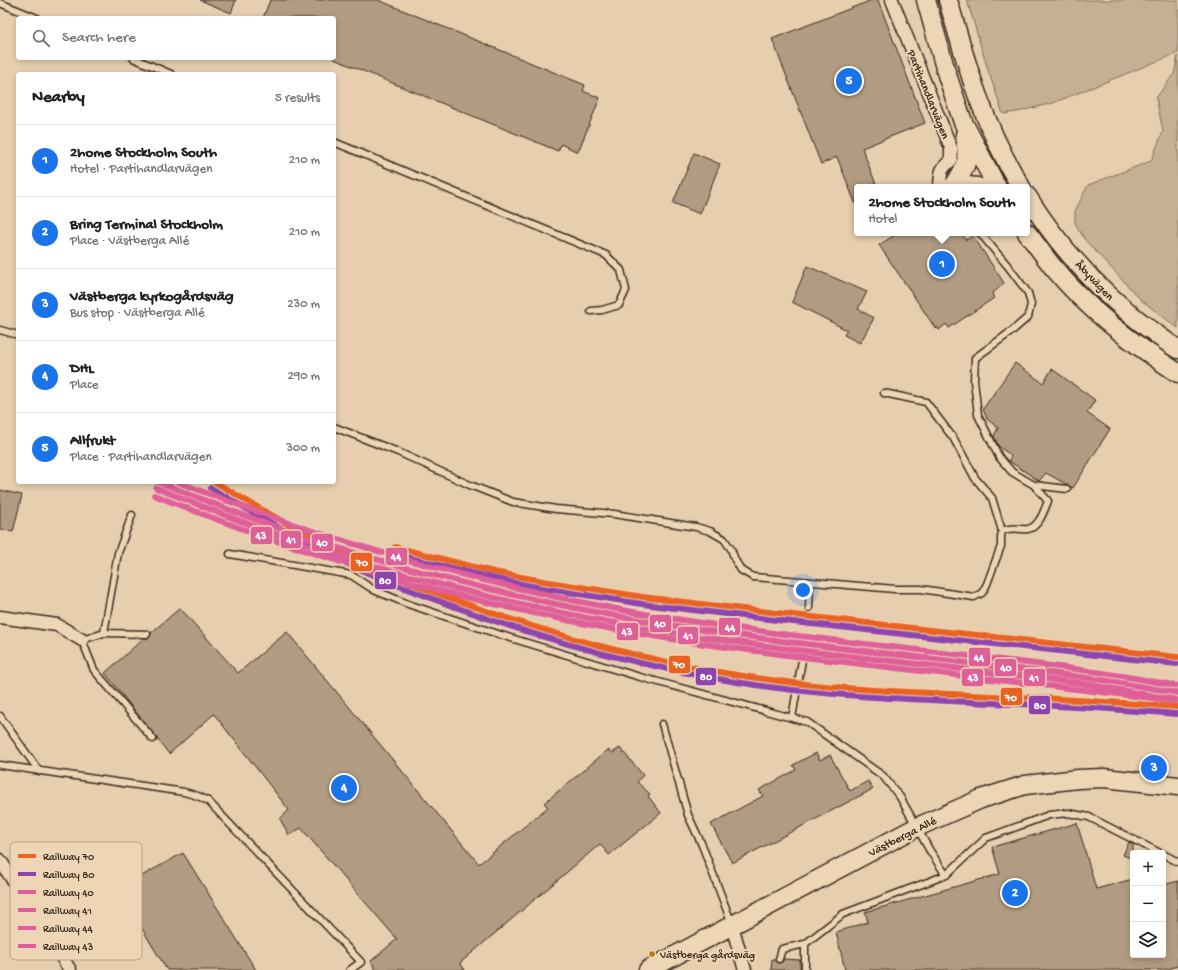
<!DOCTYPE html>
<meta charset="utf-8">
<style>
body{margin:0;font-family:"Gochi Hand",sans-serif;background:#f2f2f2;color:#222}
.controls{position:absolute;right:12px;bottom:12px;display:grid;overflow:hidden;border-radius:4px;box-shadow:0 2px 6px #0003}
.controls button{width:36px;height:36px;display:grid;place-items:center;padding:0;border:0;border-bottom:1px solid #e0e0e0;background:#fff;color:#222;font:20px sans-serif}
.you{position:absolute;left:803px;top:590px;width:14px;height:14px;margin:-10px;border:3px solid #fff;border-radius:50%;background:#1a73e8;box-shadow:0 0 0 6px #1a73e833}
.badge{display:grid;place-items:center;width:26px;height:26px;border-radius:50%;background:#1a73e8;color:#fff;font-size:13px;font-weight:700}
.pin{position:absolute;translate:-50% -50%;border:2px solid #fff;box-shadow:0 1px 4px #0006}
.popup{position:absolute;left:854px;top:184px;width:176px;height:52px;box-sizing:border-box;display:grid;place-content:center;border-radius:4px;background:#fff;filter:drop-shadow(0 1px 3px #0005);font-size:13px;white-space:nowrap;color:#767676}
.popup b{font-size:15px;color:#222}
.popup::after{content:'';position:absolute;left:50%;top:100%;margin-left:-8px;border:8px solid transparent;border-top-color:#fff}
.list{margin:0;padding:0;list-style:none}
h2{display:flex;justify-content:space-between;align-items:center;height:52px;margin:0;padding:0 16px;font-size:17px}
h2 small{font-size:13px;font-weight:400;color:#767676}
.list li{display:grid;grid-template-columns:26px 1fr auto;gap:12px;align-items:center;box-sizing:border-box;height:72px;padding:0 16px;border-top:1px solid #e0e0e0}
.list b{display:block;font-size:15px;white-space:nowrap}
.list p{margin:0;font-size:13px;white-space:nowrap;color:#767676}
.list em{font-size:13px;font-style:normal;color:#767676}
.icon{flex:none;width:22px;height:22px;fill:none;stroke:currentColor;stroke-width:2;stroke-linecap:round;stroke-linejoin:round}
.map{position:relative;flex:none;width:1178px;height:970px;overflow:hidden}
.search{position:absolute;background:#fff;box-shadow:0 2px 6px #0003;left:16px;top:16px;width:320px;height:44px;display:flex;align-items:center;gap:10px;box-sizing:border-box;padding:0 14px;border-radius:4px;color:#767676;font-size:15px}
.panel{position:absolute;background:#fff;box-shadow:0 2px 6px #0003;left:16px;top:72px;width:320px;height:412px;border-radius:4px}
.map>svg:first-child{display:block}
.green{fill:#c6b094;stroke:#806d59}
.building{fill:#b19b82;stroke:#3b2a1e}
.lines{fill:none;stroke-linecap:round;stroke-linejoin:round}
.lane-casing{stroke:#3b2a1e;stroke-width:9}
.street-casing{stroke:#3b2a1e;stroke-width:15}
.secondary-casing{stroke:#3b2a1e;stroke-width:21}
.lane{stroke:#edd5b5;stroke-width:6}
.street{stroke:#edd5b5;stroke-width:12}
.secondary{stroke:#edd5b5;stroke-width:18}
.rail{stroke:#3b2a1e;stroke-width:3}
.rail-1-casing{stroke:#edd5b5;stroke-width:9}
.rail-2-casing{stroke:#edd5b5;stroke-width:9}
.rail-3-casing{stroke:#edd5b5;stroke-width:9}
.rail-4-casing{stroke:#edd5b5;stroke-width:9}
.rail-5-casing{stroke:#edd5b5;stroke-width:9}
.rail-6-casing{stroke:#edd5b5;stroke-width:9}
.rail-1{stroke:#e96222;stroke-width:6}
.rail-2{stroke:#8e44ad;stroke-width:6}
.rail-3{stroke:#df6099;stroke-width:6}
.rail-4{stroke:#df6099;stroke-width:6}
.rail-5{stroke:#df6099;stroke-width:6}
.rail-6{stroke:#df6099;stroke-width:6}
.bus-dot{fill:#b57b0a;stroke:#edd5b5;stroke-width:1.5}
.labels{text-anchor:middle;stroke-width:4;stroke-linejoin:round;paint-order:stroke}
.bus-label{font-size:11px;fill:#3b2a1e;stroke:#edd5b5;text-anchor:start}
.street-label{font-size:12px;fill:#3b2a1e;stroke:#edd5b5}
.key{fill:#edd5b5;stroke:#b8a288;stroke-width:1}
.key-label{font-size:11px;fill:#3b2a1e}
.line-badge{stroke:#edd5b5;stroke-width:1.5}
.badge-label{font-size:11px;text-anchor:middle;font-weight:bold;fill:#fff}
</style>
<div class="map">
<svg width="1178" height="970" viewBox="0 0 1178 970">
<rect width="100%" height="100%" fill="#e6ceaf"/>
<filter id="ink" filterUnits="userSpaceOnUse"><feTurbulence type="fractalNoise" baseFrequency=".025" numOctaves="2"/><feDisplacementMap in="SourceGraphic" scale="8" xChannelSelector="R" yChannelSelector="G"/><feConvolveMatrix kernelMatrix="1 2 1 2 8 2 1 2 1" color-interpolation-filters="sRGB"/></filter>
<g filter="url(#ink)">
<!-- green -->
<g class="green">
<polygon points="967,0 1178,0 1178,53 1053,103 1017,112 1003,114 988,70"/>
<polygon points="1178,56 1178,328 1141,300 1085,240 1075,223 1075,211 1088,185 1151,161 1163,131 1156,98 1174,74"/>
</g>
<!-- building -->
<g class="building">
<polygon points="200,0 236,0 231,13"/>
<polygon points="270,0 378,0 585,85 583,91 600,98 578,152 561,144 558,151 334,59 334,18 263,18"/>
<polygon points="872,0 878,0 925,123 862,148 877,187 857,187 856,205 837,157 821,164 772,39"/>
<polygon points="694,153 720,164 700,214 673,203"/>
<polygon points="898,233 961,233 966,240 973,236 1004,283 992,294 994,298 949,328 946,324 939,330 937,327 936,329 879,245"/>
<polygon points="807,266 867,292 858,309 874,318 860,343 844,335 847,330 792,302"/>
<polygon points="1015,363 1043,383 1052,369 1095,400 1087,413 1110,429 1073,488 1046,473 1039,481 1009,461 1011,455 999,447 994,436 998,428 987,419 983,409"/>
<polygon points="0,490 22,495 13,532 0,529"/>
<polygon points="180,608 238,673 287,632 479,864 548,807 544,803 608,750 612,753 620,748 643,775 637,782 650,794 648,796 661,813 609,855 600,844 460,963 465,970 376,970 371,961 397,939 301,828 289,835 280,819 289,810 214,714 169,754 105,673 144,638 149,638 151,633"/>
<polygon points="816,753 820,760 830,755 850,791 868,781 873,789 732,863 711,824 763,796 759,790 796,770 793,765"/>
<polygon points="1077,823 1096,889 1133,879 1133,955 1163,955 1163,885 1178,881 1178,966 1164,970 845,970 836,932 868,922 865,912 1000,874 992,847"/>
<polygon points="1129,842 1133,844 1133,859 1123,855"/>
<polygon points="183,853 256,970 167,970 118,889"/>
<polygon points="772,959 775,959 776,962 778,963 782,962 784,959 800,960 800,970 771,970"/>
</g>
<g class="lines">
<defs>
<g id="lane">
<polyline points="0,3 37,18"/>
<polyline points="133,58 171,74"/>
<polyline points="334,142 606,255 621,270 626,290 619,305 602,310 591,311"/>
<polyline points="980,233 1007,265 1028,293 1031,304 1028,317 1012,331 975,358 974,381 978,415 999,457 1012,472 1034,485 1067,489"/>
<polyline points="0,330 18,335"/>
<polyline points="884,393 926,402 954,439 975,478 992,498 1002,531"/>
<path d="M334,427L398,452L470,485L513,502L556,509L614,514L696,527L710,531L724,539L731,549L735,560L741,570L753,577L895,589H921L974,597L982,593L987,584L1001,546V537L1002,531C1013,526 1017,530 1028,529C1039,527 1044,511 1048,501L1034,485"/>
<polyline points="132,515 118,553 104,633 82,640 94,670 153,739"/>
<polyline points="230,554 351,575 374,590 408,604 501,635 640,677 807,722 883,776 900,797 930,851 946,875"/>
<polyline points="809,608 810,582"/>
<polyline points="104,633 147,634"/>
<polyline points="0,716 39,771"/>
<polyline points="792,718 802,660"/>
<polyline points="662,724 688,815 702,845 732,924"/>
<polyline points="0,765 184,792 198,796 208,801 361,962 350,970"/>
<polyline points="1163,854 1178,862"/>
<polyline points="779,959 782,949 805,944"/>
<polyline points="805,970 805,944 843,914 946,875 986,838 1049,815 1068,813 1089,817 1160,853"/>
</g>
<g id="street">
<path d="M892,0L951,148V160C940,170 941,171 940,186"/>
<polyline points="0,617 57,625 82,640"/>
<polyline points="0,860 70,970"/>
<polyline points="732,926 745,970"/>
</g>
<g id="secondary">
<polyline points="926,0 947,75 963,122 997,187"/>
<path d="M948,0C967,67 984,127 1021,187"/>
<path d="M953,187C969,163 968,162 965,134"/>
<polyline points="955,187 967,186 978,187"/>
<path d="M1027,196C1059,247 1100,292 1148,328C1158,335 1167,343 1178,349"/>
<path d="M1027,233C1036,244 1044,256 1053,267C1088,310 1132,343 1178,373"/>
<polyline points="648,970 915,828 981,799 1025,785 1078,779 1104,778 1178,786"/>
</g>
</defs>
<!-- lane casing -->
<use href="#lane" class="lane-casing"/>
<!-- street casing -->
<use href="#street" class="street-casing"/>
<!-- secondary casing -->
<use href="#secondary" class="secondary-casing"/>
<!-- lane -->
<use href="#lane" class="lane"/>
<!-- street -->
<use href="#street" class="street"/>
<!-- secondary -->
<use href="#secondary" class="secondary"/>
<!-- rail -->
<polyline class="rail" points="1058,644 1178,661"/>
<defs>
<g id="rail-1">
<path d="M215,482C258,508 302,533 347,555C385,574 424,589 464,603C563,639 666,666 771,680C852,691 935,693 1017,697C1071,699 1124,703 1178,707"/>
<polyline points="395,547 494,572 543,581 643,597 794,615 1178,657"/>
</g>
<g id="rail-2">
<path d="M211,488C255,514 298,540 344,562C382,580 421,595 461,609C561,646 664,672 769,687C851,698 934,700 1016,704C1070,706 1124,710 1177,714"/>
<polyline points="393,554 492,578 542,588 642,604 793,622 1177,664"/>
</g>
<path id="rail-3" d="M159,482C201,499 244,516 287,531C395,568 508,596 622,617C773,644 927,656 1080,677C1113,681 1145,687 1178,693"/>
<path id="rail-4" d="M156,488C199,505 241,522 284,537C393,575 506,603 620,624C771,651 926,663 1078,683C1111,688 1144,694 1177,700"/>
<path id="rail-5" d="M178,482C322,539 470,582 622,610C774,637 929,649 1082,670C1114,674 1146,680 1178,686"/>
<path id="rail-6" d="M154,495C289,550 428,592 571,621C673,642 776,654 878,666C978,678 1077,689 1176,701"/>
</defs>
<!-- rail-1 casing -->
<use href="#rail-1" class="rail-1-casing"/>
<!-- rail-2 casing -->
<use href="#rail-2" class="rail-2-casing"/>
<!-- rail-3 casing -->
<use href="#rail-3" class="rail-3-casing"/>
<!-- rail-4 casing -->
<use href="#rail-4" class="rail-4-casing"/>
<!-- rail-5 casing -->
<use href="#rail-5" class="rail-5-casing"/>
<!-- rail-6 casing -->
<use href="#rail-6" class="rail-6-casing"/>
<!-- rail-1 -->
<use href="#rail-1" class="rail-1"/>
<!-- rail-2 -->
<use href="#rail-2" class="rail-2"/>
<!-- rail-3 -->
<use href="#rail-3" class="rail-3"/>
<!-- rail-4 -->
<use href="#rail-4" class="rail-4"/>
<!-- rail-5 -->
<use href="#rail-5" class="rail-5"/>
<!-- rail-6 -->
<use href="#rail-6" class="rail-6"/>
</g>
</g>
<!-- markers -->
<circle class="bus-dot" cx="652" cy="954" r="3.5"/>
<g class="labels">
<!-- bus labels -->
<g class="bus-label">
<text x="660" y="958">Västberga gårdsväg</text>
</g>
<!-- street labels -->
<g class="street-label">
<text transform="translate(929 94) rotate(68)" y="4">Partihandlarvägen</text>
<text transform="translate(1095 280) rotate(46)" y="4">Åbyvägen</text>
<text transform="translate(902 836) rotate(-27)" y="4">Västberga Allé</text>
</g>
</g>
<!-- legend -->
<rect x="10" y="842" width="132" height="118" rx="6" class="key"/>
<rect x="18" y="854" width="18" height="4" fill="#e96222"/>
<rect x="18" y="872" width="18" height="4" fill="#8e44ad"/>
<rect x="18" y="890" width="18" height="4" fill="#df6099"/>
<rect x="18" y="908" width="18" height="4" fill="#df6099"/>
<rect x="18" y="926" width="18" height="4" fill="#df6099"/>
<rect x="18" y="944" width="18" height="4" fill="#df6099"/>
<g class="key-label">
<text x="43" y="860">Railway 70</text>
<text x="43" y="878">Railway 80</text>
<text x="43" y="896">Railway 40</text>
<text x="43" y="914">Railway 41</text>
<text x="43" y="932">Railway 44</text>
<text x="43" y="950">Railway 43</text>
</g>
<g class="line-badge">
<rect x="250" y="526" width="23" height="19" rx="4" fill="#df6099"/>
<rect x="280" y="530" width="22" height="19" rx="4" fill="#df6099"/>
<rect x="311" y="533" width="23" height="19" rx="4" fill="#df6099"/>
<rect x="385" y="547" width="23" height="19" rx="4" fill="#df6099"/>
<rect x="350" y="552" width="23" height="20" rx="4" fill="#e96222"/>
<rect x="374" y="571" width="23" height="19" rx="4" fill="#8e44ad"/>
<rect x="649" y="614" width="23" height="19" rx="4" fill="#df6099"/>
<rect x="718" y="617" width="23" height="19" rx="4" fill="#df6099"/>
<rect x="616" y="622" width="23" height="19" rx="4" fill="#df6099"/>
<rect x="677" y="626" width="22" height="19" rx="4" fill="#df6099"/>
<rect x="968" y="647" width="23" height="20" rx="4" fill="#df6099"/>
<rect x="668" y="655" width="23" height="19" rx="4" fill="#e96222"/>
<rect x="994" y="658" width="23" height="19" rx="4" fill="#df6099"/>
<rect x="695" y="667" width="22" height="19" rx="4" fill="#8e44ad"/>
<rect x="961" y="668" width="23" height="19" rx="4" fill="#df6099"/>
<rect x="1023" y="668" width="23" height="19" rx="4" fill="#df6099"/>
<rect x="1000" y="687" width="23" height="19" rx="4" fill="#e96222"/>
<rect x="1028" y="695" width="23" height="20" rx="4" fill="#8e44ad"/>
</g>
<g class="badge-label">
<text x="261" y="539">43</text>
<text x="291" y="543">41</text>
<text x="322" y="546">40</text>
<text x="396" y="560">44</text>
<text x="362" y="566">70</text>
<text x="385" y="584">80</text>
<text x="660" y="627">40</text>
<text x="730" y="631">44</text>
<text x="627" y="635">43</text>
<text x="688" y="639">41</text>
<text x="979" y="661">44</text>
<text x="679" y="668">70</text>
<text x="1006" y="671">40</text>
<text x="706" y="680">80</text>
<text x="973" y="681">43</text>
<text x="1034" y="681">41</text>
<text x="1011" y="701">70</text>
<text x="1040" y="709">80</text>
</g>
</svg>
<div class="controls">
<button>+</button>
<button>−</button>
<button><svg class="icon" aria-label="layers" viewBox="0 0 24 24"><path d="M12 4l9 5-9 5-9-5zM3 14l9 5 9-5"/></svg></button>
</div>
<div class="you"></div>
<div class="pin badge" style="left:942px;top:264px">1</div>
<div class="popup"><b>2home Stockholm South</b>Hotel</div>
<div class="pin badge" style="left:1015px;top:893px">2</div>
<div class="pin badge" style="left:1154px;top:768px">3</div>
<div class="pin badge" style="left:344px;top:788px">4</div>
<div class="pin badge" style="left:849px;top:81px">5</div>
<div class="search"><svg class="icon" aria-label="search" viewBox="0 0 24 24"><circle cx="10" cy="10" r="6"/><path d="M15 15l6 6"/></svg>Search here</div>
<section class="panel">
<h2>Nearby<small>5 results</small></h2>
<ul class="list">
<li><span class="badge">1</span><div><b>2home Stockholm South</b><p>Hotel · Partihandlarvägen</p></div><em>210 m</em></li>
<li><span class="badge">2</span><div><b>Bring Terminal Stockholm</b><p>Place · Västberga Allé</p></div><em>210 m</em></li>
<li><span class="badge">3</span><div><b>Västberga kyrkogårdsväg</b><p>Bus stop · Västberga Allé</p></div><em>230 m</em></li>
<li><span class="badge">4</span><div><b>DHL</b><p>Place</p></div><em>290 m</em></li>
<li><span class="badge">5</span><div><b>Allfrukt</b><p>Place · Partihandlarvägen</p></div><em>300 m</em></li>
</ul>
</section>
</div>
